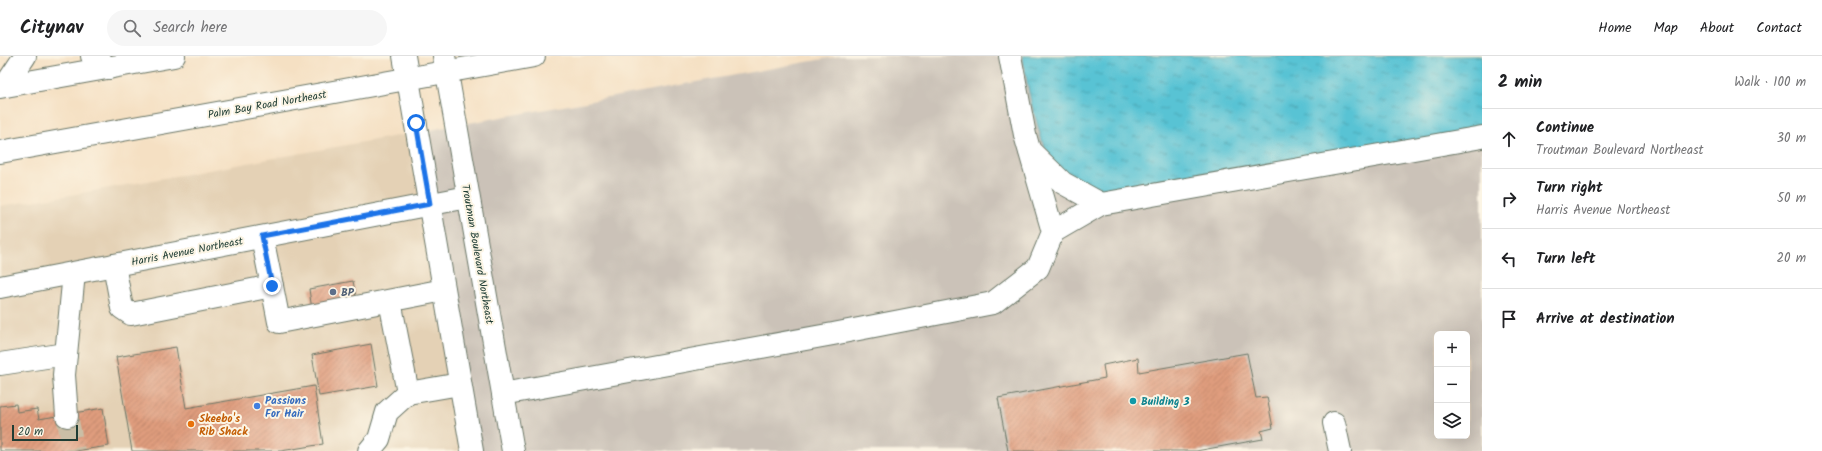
<!DOCTYPE html>
<meta charset="utf-8">
<style>
body{margin:0;font-family:Kalam,sans-serif;background:#f6f6f6;color:#202124}
.controls{position:absolute;right:12px;bottom:12px;display:grid;overflow:hidden;border-radius:6px;box-shadow:0 4px 16px #0002}
.controls button{width:36px;height:36px;display:grid;place-items:center;padding:0;border:0;border-bottom:1px solid #e0e0e0;background:#fff;color:#202124;font:20px sans-serif}
.scale{position:absolute;left:12px;bottom:10px;width:66px;box-sizing:border-box;padding-left:4px;border:2px solid #1f3d34;border-top:0;font-size:11px;line-height:14px;white-space:nowrap;color:#1f3d34;-webkit-text-stroke:3px #fcf5e5;paint-order:stroke}
.stop{position:absolute;width:12px;height:12px;margin:-9px;border:3px solid #1a73e8;border-radius:50%;background:#fff}
.stop.end{background:#1a73e8;border-color:#fff;box-shadow:0 1px 4px #0008}
.list{margin:0;padding:0;list-style:none}
h2{display:flex;justify-content:space-between;align-items:center;height:52px;margin:0;padding:0 16px;font-size:17px}
h2 small{font-size:13px;font-weight:400;color:#757577}
.list li{display:grid;grid-template-columns:26px 1fr auto;gap:12px;align-items:center;box-sizing:border-box;height:60px;padding:0 16px;border-top:1px solid #e0e0e0}
.list b{display:block;font-size:15px;white-space:nowrap}
.list p{margin:0;font-size:13px;white-space:nowrap;color:#757577}
.list em{font-size:13px;font-style:normal;color:#757577}
.icon{flex:none;width:22px;height:22px;fill:none;stroke:currentColor;stroke-width:2;stroke-linecap:round;stroke-linejoin:round}
.map{position:relative;flex:none;width:1482px;height:395px;overflow:hidden}
header{display:flex;align-items:center;gap:24px;box-sizing:border-box;height:56px;padding:0 20px;background:#fff;border-bottom:1px solid #e0e0e0}
header strong{font-size:19px}
nav{display:flex;gap:22px;margin-inline-start:auto;font-size:14px}
.search{width:280px;height:36px;background:#f6f6f6;display:flex;align-items:center;gap:10px;box-sizing:border-box;padding:0 14px;border-radius:22px;color:#757577;font-size:15px}
main{display:flex}
aside{flex:1;background:#fff}
.map>svg:first-child{display:block}
.built{fill:#e4d1b5}
.industrial{fill:#cbc2b8;fill-rule:evenodd}
.water{fill:url(#water-ripples);stroke:#3c8084}
.building{fill:url(#building-hatch)}
.lines{fill:none;stroke-linecap:round;stroke-linejoin:round}
.minor-tunnel{stroke:#cabfa6;stroke-width:22;stroke-dasharray:22 11;stroke-linecap:butt}
.minor-casing{stroke:#6a7666;stroke-width:24}
.major-casing{stroke:#6a7666;stroke-width:24}
.minor{stroke:#fff;stroke-width:22}
.major{stroke:#fff;stroke-width:22}
.route{stroke:#1a73e8;stroke-width:5}
.service-dot{fill:#5c6f8a;stroke:#fcf5e5;stroke-width:1.5}
.culture-dot{fill:#0f9aa8;stroke:#fcf5e5;stroke-width:1.5}
.shop-dot{fill:#3f7fe0;stroke:#fcf5e5;stroke-width:1.5}
.food-dot{fill:#e8710a;stroke:#fcf5e5;stroke-width:1.5}
.labels{text-anchor:middle;stroke-width:4;stroke-linejoin:round;paint-order:stroke}
.street-label{font-size:11px;fill:#1f3d34;stroke:#fcf5e5}
.service-label{font-size:11px;font-weight:bold;fill:#4e5e75;stroke:#fcf5e5;text-anchor:start}
.shop-label{font-size:11px;font-weight:bold;fill:#366cbe;stroke:#fcf5e5;text-anchor:start}
.culture-label{font-size:11px;font-weight:bold;fill:#0d838f;stroke:#fcf5e5;text-anchor:start}
.food-label{font-size:11px;font-weight:bold;fill:#c56008;stroke:#fcf5e5;text-anchor:start}
</style>
<header>
<strong>Citynav</strong>
<div class="search"><svg class="icon" aria-label="search" viewBox="0 0 24 24"><circle cx="10" cy="10" r="6"/><path d="M15 15l6 6"/></svg>Search here</div>
<nav><a>Home</a><a>Map</a><a>About</a><a>Contact</a></nav>
</header>
<main>
<div class="map">
<svg width="1482" height="395" viewBox="0 0 1482 395">
<defs>
<pattern id="water-ripples" width="26" height="14" patternUnits="userSpaceOnUse"><rect width="26" height="14" fill="#59c3d4"/><path d="M2 4q2-2 4 0t4 0M15 11q2-2 4 0t4 0" fill="none" stroke="#49a0ad"/></pattern>
<pattern id="building-hatch" width="6" height="6" patternUnits="userSpaceOnUse"><rect width="6" height="6" fill="#e09d7e"/><path d="M-1 1l2-2M0 6l6-6M5 7l2-2" fill="none" stroke="#b58168"/></pattern>
</defs>
<rect width="100%" height="100%" fill="#fcf5e5"/>
<filter id="ink" filterUnits="userSpaceOnUse"><feTurbulence type="fractalNoise" baseFrequency=".025" numOctaves="2"/><feDisplacementMap in="SourceGraphic" scale="8" xChannelSelector="R" yChannelSelector="G"/><feConvolveMatrix kernelMatrix="1 2 1 2 8 2 1 2 1" color-interpolation-filters="sRGB"/></filter>
<filter id="wash" filterUnits="userSpaceOnUse"><feTurbulence type="fractalNoise" baseFrequency=".012" numOctaves="4" result="noise"/><feDisplacementMap in="SourceGraphic" scale="16" xChannelSelector="R" yChannelSelector="G"/><feGaussianBlur stdDeviation="0.9" result="paint"/><feColorMatrix in="noise" values="0 0 0 0 0 0 0 0 0 0 0 0 0 0 0 0 0 1.4 0 .05"/><feComposite in="paint" operator="in"/></filter>
<g filter="url(#wash)">
<rect width="100%" height="100%" fill="#f5e0c3"/>
<!-- built -->
<polygon class="built" points="419,76 477,395 0,395 0,150 65,140"/>
<!-- industrial -->
<path class="industrial" d="M840,0H1022L1031,47L1043,88L1060,115L1482,77V395H477L419,76ZM1437,278H1467V380H1437Z"/>
<!-- water -->
<polygon class="water" points="1022,0 1482,0 1482,77 1112,138 1087,132 1060,115 1043,88 1031,47"/>
<g id="blocks">
<!-- building -->
<g class="building">
<polygon points="353,225 357,246 312,254 309,233"/>
<polygon points="371,288 378,330 319,340 312,299"/>
<polygon points="176,291 186,352 314,330 323,388 281,395 132,395 116,301"/>
<polygon points="1247,297 1256,342 1267,341 1273,372 1261,375 1263,383 1196,395 1008,395 998,342 1105,322 1103,309 1138,302 1139,316"/>
<polygon points="16,348 17,356 37,353 39,363 103,352 109,390 75,395 0,395 0,350"/>
</g>
</g>
</g>
<g filter="url(#ink)">
<use href="#blocks" fill-opacity="0" stroke="#6a7666" stroke-width="1"/>
<g class="lines">
<!-- minor-tunnel -->
<polyline class="minor-tunnel" points="67,360 74,395"/>
<defs>
<g id="minor">
<polyline points="92,0 109,12"/>
<polyline points="404,0 472,395"/>
<polyline points="444,0 513,395"/>
<polyline points="5,30 25,0"/>
<polyline points="1030,95 1063,127 1101,148"/>
<polyline points="1053,176 1101,148 1482,81"/>
<polyline points="114,209 122,252 131,258 272,230 262,181"/>
<polyline points="272,230 279,266 444,234"/>
<polyline points="0,231 468,141"/>
<polyline points="390,245 408,337"/>
<polyline points="0,308 66,298"/>
<polyline points="503,338 833,278 993,247 1038,212 1053,176 1025,79 1010,0"/>
<polyline points="67,360 64,319 74,217"/>
<polyline points="1334,367 1340,395"/>
<polyline points="369,395 379,383 387,356 408,337 460,328"/>
</g>
<g id="major">
<polyline points="0,31 174,0"/>
<polyline points="0,96 534,0"/>
</g>
</defs>
<!-- minor casing -->
<use href="#minor" class="minor-casing"/>
<!-- major casing -->
<use href="#major" class="major-casing"/>
<!-- minor -->
<use href="#minor" class="minor"/>
<!-- major -->
<use href="#major" class="major"/>
</g>
</g>
<g class="lines" filter="url(#ink)">
<!-- route -->
<polyline class="route" points="272,230 262,180 430,148 416,67"/>
</g>
<!-- markers -->
<circle class="service-dot" cx="333" cy="236" r="4"/>
<circle class="culture-dot" cx="1133" cy="345" r="4"/>
<circle class="shop-dot" cx="257" cy="350" r="4"/>
<circle class="food-dot" cx="191" cy="368" r="4"/>
<g class="labels">
<!-- street labels -->
<g class="street-label">
<text transform="translate(267 48) rotate(-10)" y="4">Palm Bay Road Northeast</text>
<text transform="translate(187 195) rotate(-11)" y="4">Harris Avenue Northeast</text>
<text transform="translate(478 198) rotate(80)" y="4">Troutman Boulevard Northeast</text>
</g>
<!-- service labels -->
<g class="service-label">
<text x="341" y="240">BP</text>
</g>
<!-- shop labels -->
<g class="shop-label">
<text x="265" y="348">Passions<tspan x="265" dy="13">For Hair</tspan></text>
</g>
<!-- culture labels -->
<g class="culture-label">
<text x="1141" y="349">Building 3</text>
</g>
<!-- food labels -->
<g class="food-label">
<text x="199" y="366">Skeebo's<tspan x="199" dy="13">Rib Shack</tspan></text>
</g>
</g>
</svg>
<div class="controls">
<button>+</button>
<button>−</button>
<button><svg class="icon" aria-label="layers" viewBox="0 0 24 24"><path d="M12 4l9 5-9 5-9-5zM3 14l9 5 9-5"/></svg></button>
</div>
<div class="scale">20 m</div>
<div class="stop" style="left:416px;top:67px"></div>
<div class="stop end" style="left:272px;top:230px"></div>
</div>
<aside>
<h2>2 min<small>Walk · 100 m</small></h2>
<ul class="list">
<li><svg class="icon" aria-label="ahead" viewBox="0 0 24 24"><path d="M12 20V5M6 11l6-6 6 6"/></svg><div><b>Continue</b><p>Troutman Boulevard Northeast</p></div><em>30 m</em></li>
<li><svg class="icon" aria-label="right" viewBox="0 0 24 24"><path d="M7 20v-9h11M14 6l5 5-5 5"/></svg><div><b>Turn right</b><p>Harris Avenue Northeast</p></div><em>50 m</em></li>
<li><svg class="icon" aria-label="left" viewBox="0 0 24 24"><path d="M17 20v-9H6M10 6l-5 5 5 5"/></svg><div><b>Turn left</b></div><em>20 m</em></li>
<li><svg class="icon" aria-label="arrive" viewBox="0 0 24 24"><path d="M6 21V4h12l-3 4 3 4H6"/></svg><div><b>Arrive at destination</b></div></li>
</ul>
</aside>
</main>
